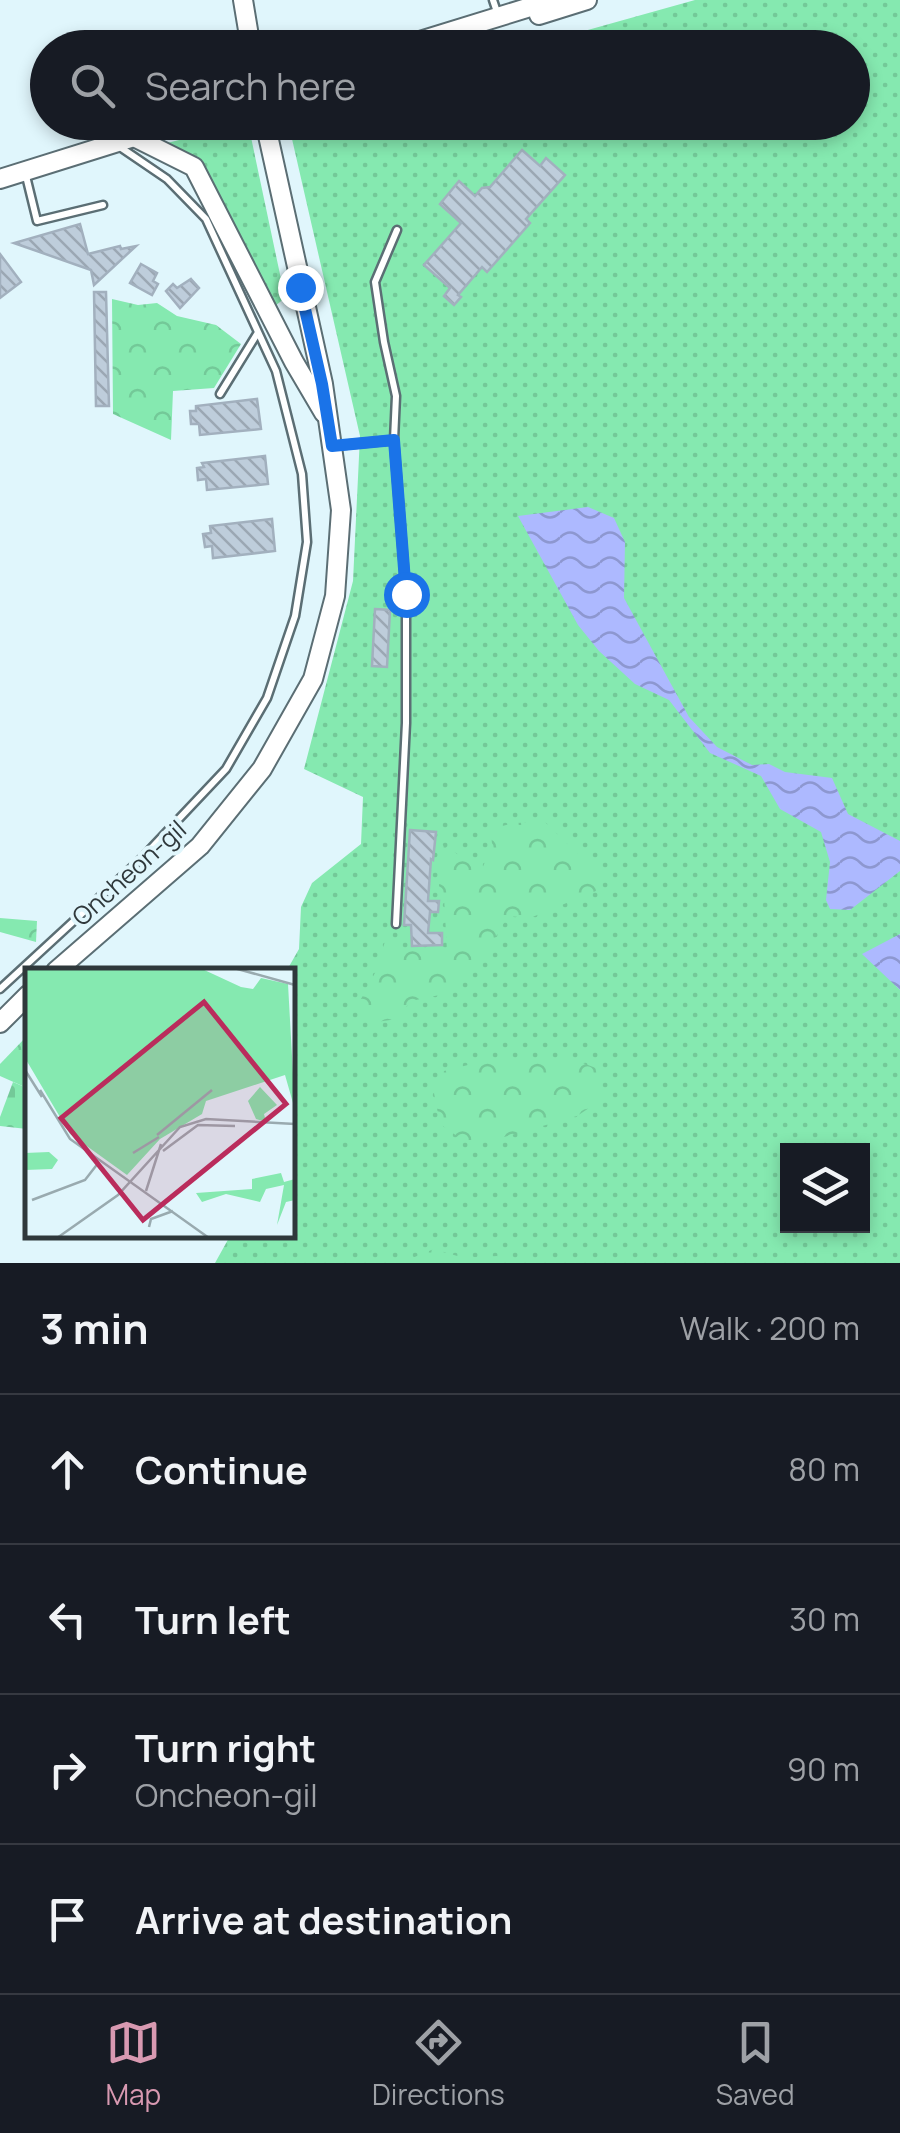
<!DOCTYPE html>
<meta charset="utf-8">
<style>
body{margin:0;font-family:Manrope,sans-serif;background:#242831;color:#f1f3f6}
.controls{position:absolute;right:30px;bottom:30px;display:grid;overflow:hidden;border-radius:0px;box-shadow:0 5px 15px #0003}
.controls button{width:90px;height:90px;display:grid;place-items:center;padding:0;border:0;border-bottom:2px solid #363941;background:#171b24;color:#f1f3f6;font:50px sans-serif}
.stop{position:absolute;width:30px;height:30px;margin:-22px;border:8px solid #1a73e8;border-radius:50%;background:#fff}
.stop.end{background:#1a73e8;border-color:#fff;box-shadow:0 2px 10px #0008}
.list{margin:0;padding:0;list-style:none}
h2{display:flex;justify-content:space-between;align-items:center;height:130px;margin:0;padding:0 40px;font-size:42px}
h2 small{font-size:32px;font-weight:400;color:#9ea1a6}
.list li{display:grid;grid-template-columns:65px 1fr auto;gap:30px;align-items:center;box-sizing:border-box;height:150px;padding:0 40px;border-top:2px solid #363941}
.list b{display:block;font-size:38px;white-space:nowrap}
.list p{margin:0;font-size:32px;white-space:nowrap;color:#9ea1a6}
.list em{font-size:32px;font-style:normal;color:#9ea1a6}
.icon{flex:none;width:55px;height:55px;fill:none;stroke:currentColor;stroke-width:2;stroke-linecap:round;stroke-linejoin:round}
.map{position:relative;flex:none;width:900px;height:1263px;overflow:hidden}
.search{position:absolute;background:#171b24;box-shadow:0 5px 15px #0003;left:30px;right:30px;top:30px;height:110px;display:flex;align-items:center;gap:25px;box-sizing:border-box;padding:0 35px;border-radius:55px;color:#9ea1a6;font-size:38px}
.sheet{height:730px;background:#171b24}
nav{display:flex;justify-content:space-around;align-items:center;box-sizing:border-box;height:140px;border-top:2px solid #363941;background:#171b24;font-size:28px;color:#9ea1a6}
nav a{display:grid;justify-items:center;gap:5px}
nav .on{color:#d899b1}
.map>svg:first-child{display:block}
.green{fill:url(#green-dots);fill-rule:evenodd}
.forest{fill:url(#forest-crowns)}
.cemetery{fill:url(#cemetery-stones)}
.water{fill:url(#water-waves)}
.building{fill:url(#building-back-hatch);stroke:#a2b0be;stroke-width:2.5}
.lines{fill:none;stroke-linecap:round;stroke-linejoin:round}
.lane-casing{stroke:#5b6e74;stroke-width:11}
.secondary-casing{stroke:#5b6e74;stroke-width:22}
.lane{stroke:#fff;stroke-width:6}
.secondary{stroke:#fff;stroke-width:18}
.route{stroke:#1a73e8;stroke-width:12}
.labels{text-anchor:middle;stroke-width:8;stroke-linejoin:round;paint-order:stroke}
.street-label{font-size:25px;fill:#2f383b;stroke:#e0f6fc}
.inset-road{fill:none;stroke:#99aaaf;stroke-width:2.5}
.view{fill:#ba2c5c;fill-opacity:0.15;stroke:#ba2c5c;stroke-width:5}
.inset-edge{fill:none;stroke:#2f383b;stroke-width:5}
</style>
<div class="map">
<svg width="900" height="1263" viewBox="0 0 900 1263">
<defs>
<pattern id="green-dots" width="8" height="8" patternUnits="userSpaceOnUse" patternTransform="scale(2.5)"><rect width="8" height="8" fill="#85e9b0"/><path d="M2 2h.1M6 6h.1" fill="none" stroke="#73c998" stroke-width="1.8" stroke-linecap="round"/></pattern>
<pattern id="forest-crowns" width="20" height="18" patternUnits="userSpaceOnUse" patternTransform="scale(2.5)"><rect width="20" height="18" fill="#85e9b0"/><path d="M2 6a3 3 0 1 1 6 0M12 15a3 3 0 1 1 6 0" fill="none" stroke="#73c998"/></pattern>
<pattern id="cemetery-stones" width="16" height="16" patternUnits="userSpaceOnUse" patternTransform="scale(2.5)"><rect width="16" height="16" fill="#85e9b0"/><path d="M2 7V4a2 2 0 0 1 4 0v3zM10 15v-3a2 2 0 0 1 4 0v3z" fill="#73c998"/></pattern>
<pattern id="water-waves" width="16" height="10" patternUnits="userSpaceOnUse" patternTransform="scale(2.5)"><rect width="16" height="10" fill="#adb9ff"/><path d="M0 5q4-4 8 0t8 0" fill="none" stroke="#8d97d0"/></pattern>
<pattern id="building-back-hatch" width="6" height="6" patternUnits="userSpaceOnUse" patternTransform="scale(2.5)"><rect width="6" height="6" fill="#becddb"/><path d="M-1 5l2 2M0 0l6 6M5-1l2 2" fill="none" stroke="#9ba7b3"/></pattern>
</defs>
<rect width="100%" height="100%" fill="#e0f6fc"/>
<!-- green -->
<g class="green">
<path d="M695,0H900V1263H215L230,1236H292V971L287,970L299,949L301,907L312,883L361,844L363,797L304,769L353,581L360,436L292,139L300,123L852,122V48L527,47ZM788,1150H862V1226H788Z"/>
<polygon points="248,123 285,298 275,306 199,159 167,143"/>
</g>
<!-- forest -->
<g class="forest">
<polygon points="112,299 138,305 157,303 177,316 216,325 241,344 214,388 173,391 171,440 113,414"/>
<polygon points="545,822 580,856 595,864 603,888 530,918 508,916 492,943 490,958 471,965 449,993 411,1001 397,1019 376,1022 362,1015 361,999 376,971 386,938 405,950 447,951 444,897 439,886 441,844 482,869 492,845 491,829 514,823"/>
<polygon points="0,918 37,921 36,942 0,932"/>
<polygon points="27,1036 27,1088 0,1076 0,1064"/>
<polygon points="524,1061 580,1062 601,1070 598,1080 604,1098 577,1116 494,1140 464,1141 440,1124 434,1093 444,1071 480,1062"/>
<polygon points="434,1249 464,1258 497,1256 500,1263 400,1263"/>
</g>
<!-- cemetery -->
<polygon class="cemetery" points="13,1082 27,1088 27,1129 0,1126 0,1117"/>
<!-- water -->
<g class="water">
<polygon points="588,507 614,518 625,542 624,598 689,717 717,747 752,765 769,764 785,772 832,778 848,814 900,841 900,871 850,910 830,909 826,900 830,862 821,832 780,809 761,776 710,753 669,700 635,684 599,651 578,625 518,516"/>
<polygon points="900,934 900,990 862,954"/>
</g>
<!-- building -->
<g class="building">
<polygon points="522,150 540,166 546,158 565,175 526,219 530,223 487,272 482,267 458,295 461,297 454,305 444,296 450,288 424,265 461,223 440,204 459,181 475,196 482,188 490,187"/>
<polygon points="80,224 88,254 120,246 121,249 136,246 94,285 91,270 14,243"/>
<polygon points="0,254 21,282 0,298"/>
<polygon points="141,264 157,273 153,281 158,284 152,295 130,283"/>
<polygon points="191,279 199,288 180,308 166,291 173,284 177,288"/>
<polygon points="94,292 106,292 109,406 96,406"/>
<polygon points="257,399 261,429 200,435 199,424 191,424 190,411 196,411 196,406"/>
<polygon points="265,456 268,484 207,490 206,479 198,480 197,468 204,467 202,463"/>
<polygon points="272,519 275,551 213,558 212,546 205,547 203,534 211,533 210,526"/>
<polygon points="375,609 390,610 387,667 372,666"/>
<polygon points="410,830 436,832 433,860 431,859 428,901 439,901 438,912 430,912 428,933 442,933 442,945 412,946 411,925 404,925"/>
</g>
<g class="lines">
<defs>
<g id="lane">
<polyline points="493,0 498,15"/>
<polyline points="25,172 37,221 103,205"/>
<polyline points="220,394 257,334"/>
<polyline points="394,440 406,594 406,723 396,924"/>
<polyline points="333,446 394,440 396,396 384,342 375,282 397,230"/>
<polyline points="0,989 141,859 226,769 267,698 295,616 307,542 302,474 276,371 206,219 167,179 120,147"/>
</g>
<g id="secondary">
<polyline points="243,0 251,48"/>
<polyline points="539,15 587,0"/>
<polyline points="397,48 553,0"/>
<polyline points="134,137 194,167 294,362 324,413"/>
<polyline points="0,179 182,122"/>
<polyline points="56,971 200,846 262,769 313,679 335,596 341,510 323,384 265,122"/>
<polyline points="0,1023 28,995"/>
</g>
</defs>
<!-- lane casing -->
<use href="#lane" class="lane-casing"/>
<!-- secondary casing -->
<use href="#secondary" class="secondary-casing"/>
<!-- lane -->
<use href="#lane" class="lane"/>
<!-- secondary -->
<use href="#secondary" class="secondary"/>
</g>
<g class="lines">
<!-- route -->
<polyline class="route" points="300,287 322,384 332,446 394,440 406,594"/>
</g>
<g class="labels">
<!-- street labels -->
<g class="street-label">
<text transform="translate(129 873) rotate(-42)" y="9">Oncheon-gil</text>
</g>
</g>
<!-- overview -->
<g transform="translate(25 968)">
<rect width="270" height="270" fill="#e0f6fc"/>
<path d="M0,0H175L216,19L228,21L236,10L263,16L270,142L260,107L181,133L177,146L135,171L102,207L45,166L0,90ZM256,205L259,214L270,211V232L261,234L252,257L259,217L241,221L235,234L201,226L177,234L171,225L227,221V211Z" fill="#85e9b0"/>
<path d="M235,119L252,137L239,146L241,154L231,151L223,133Z" fill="#85e9b0"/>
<path d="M24,184L33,192L27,201L0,202V185Z" fill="#85e9b0"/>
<path class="inset-road" d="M209,0L270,17M0,102L17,129M15,122L45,171L184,270M132,167L187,122M138,183L173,157L210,158M108,185L134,169M121,223L136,176M7,232L60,212L74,194M124,259L126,251L148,243M32,270L93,227L155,159L181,151L270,156"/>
<path class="view" d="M179,34L261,136L118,252L36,150Z"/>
<rect width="270" height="270" class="inset-edge"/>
</g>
</svg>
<div class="controls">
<button><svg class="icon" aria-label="layers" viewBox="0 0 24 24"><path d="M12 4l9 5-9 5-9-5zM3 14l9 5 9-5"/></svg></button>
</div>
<div class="stop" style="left:406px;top:594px"></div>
<div class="stop end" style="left:300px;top:287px"></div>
<div class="search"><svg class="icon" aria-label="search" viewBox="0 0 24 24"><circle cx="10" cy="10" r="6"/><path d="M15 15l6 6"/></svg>Search here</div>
</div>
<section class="sheet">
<h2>3 min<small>Walk · 200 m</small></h2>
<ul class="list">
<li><svg class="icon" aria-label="ahead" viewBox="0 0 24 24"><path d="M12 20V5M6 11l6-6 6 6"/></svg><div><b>Continue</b></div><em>80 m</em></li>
<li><svg class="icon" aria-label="left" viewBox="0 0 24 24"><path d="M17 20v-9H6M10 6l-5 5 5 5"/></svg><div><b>Turn left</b></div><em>30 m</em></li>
<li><svg class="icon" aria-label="right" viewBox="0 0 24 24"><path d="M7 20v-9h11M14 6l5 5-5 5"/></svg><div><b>Turn right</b><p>Oncheon-gil</p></div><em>90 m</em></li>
<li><svg class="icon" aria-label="arrive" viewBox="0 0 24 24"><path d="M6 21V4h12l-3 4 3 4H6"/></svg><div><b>Arrive at destination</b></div></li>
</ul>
</section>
<nav>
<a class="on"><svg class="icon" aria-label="map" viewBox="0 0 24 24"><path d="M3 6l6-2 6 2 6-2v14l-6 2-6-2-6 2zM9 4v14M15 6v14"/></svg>Map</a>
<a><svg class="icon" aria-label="directions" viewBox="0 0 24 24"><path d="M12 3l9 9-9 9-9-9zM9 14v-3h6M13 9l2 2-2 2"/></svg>Directions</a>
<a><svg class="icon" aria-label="saved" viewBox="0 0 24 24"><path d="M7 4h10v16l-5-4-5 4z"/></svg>Saved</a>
</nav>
